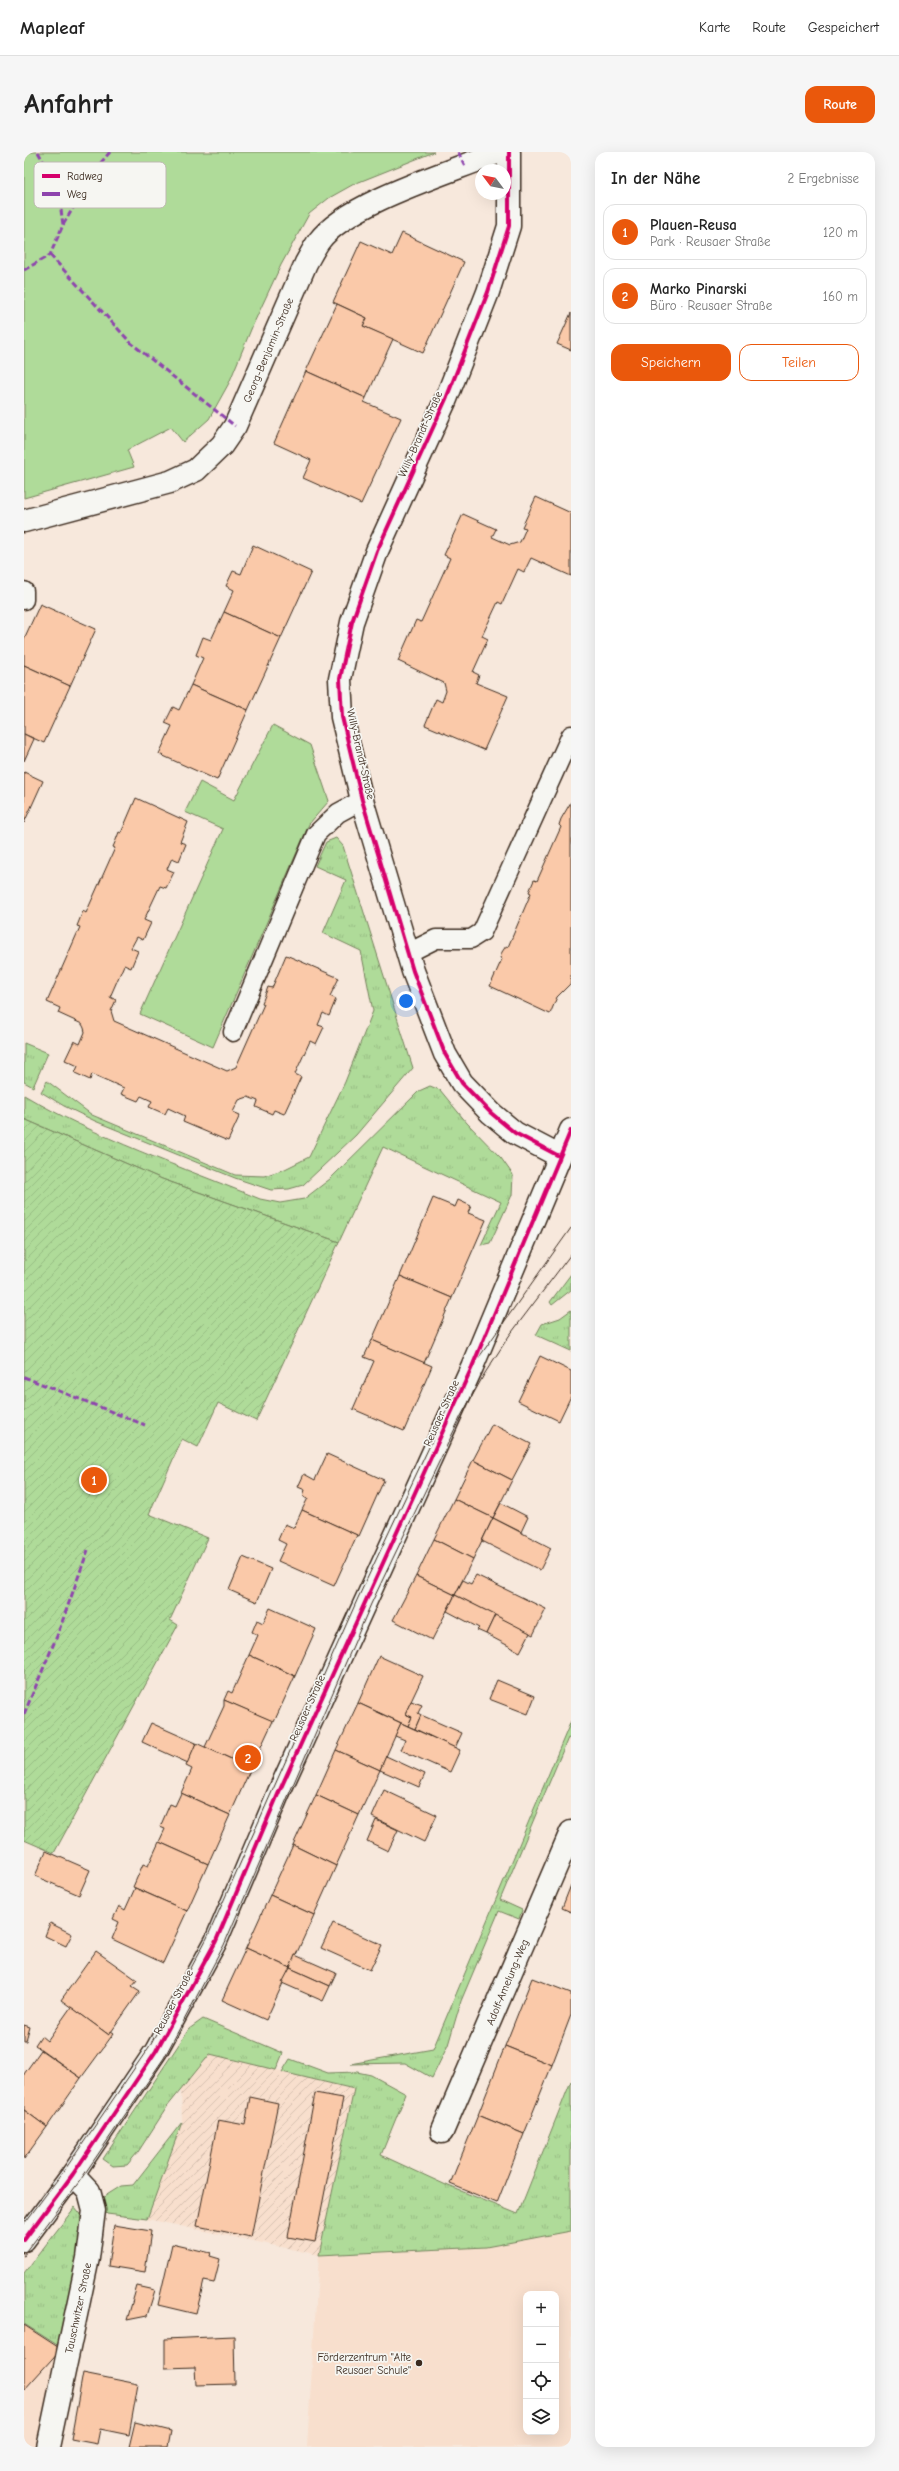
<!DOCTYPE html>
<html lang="de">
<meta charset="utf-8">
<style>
body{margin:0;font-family:"Comic Neue",sans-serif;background:#f6f6f6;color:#222}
.controls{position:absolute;right:12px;bottom:12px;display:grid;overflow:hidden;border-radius:8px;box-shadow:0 4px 16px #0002}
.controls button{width:36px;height:36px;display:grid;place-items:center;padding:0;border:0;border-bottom:1px solid #e0e0e0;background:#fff;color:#222;font:20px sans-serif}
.compass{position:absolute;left:451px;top:12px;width:36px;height:36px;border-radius:50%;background:#fff;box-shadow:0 4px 16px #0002;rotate:302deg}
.you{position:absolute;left:382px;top:849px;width:14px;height:14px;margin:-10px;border:3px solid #fff;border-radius:50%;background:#1a73e8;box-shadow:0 0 0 6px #1a73e833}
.badge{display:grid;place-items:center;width:26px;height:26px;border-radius:50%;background:#ea580c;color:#fff;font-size:13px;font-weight:700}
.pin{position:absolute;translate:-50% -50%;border:2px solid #fff;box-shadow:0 1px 4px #0006}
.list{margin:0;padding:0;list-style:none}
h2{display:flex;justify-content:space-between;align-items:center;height:52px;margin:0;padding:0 16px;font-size:17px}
h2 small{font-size:13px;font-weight:400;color:#767676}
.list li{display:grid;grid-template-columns:26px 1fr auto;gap:12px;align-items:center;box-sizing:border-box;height:56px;margin:0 8px 8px;padding:0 8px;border:1px solid #e0e0e0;border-radius:12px}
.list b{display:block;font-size:15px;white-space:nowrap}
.list p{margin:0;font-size:13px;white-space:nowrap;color:#767676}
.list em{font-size:13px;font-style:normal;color:#767676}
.actions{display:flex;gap:8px;padding:12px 16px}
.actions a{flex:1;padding:9px 0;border:1px solid #ea580c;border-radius:12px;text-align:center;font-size:14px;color:#ea580c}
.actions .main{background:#ea580c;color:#fff}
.icon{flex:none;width:22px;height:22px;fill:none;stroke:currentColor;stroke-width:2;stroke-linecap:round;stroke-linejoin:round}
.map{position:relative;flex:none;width:547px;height:2295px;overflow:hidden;border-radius:12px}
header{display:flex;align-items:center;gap:24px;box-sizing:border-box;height:56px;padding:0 20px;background:#fff;border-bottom:1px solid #e0e0e0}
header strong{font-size:19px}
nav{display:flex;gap:22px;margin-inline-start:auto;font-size:14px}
.intro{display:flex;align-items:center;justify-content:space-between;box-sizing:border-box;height:96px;padding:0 24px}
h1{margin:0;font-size:28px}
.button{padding:10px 18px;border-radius:12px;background:#ea580c;color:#fff;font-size:14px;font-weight:700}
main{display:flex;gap:24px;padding:0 24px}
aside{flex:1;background:#fff;border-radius:12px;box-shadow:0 4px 16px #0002}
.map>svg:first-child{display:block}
.built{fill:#f8dfcd;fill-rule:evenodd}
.industrial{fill:url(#industrial-furrows)}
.grass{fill:url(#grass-tufts);stroke:#75825c}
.park{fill:#afdb99;stroke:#75825c}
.garden{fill:url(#garden-furrows);stroke:#75825c}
.building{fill:#fac9a9;stroke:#3b2a1e}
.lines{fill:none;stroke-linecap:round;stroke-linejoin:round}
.service-casing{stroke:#3b2a1e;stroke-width:21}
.minor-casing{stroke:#3b2a1e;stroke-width:25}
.tertiary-casing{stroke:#3b2a1e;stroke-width:25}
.service{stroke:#f6f6f2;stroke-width:18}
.minor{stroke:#f6f6f2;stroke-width:22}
.tertiary{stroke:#f6f6f2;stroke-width:22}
.tram{stroke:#3b2a1e;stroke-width:1}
.quiet{stroke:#8e44ad;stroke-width:3;stroke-dasharray:6 3;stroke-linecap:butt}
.cycleway-casing{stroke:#f6f6f2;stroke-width:6}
.cycleway{stroke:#d6006c;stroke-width:4}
.poi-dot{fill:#3b2a1e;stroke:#f6f6f2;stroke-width:1.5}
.labels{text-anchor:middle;stroke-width:3.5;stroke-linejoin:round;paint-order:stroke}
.street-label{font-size:11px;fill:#3b2a1e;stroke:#f6f6f2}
.poi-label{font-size:11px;fill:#3b2a1e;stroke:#f6f6f2;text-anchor:end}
.key{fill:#f6f6f2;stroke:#beb9b2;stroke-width:1}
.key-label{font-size:11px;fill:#3b2a1e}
</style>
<header>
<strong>Mapleaf</strong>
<nav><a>Karte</a><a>Route</a><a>Gespeichert</a></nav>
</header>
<div class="intro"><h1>Anfahrt</h1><a class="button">Route</a></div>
<main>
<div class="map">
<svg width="547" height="2295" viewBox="0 0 547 2295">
<defs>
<pattern id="industrial-furrows" width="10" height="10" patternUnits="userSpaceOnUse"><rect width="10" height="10" fill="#f8dfcd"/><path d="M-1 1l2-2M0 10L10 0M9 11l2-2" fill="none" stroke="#d6c0b0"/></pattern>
<pattern id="grass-tufts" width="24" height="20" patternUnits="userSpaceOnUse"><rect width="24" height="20" fill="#afdb99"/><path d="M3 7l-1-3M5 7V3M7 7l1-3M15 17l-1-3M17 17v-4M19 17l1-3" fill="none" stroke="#97bc83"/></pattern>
<pattern id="garden-furrows" width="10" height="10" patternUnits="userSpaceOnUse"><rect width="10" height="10" fill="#afdb99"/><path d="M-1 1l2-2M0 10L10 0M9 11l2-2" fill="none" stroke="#97bc83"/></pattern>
</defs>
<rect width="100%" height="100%" fill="#f7e8dc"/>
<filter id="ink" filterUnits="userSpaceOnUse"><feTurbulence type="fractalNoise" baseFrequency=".025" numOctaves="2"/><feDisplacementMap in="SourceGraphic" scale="8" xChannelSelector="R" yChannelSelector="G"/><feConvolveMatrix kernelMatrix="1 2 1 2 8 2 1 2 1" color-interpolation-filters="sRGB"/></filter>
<g filter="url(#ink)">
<!-- built -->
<g class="built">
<path d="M547,2079V2295H283L295,2103L462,2095ZM502,2142H532V2280H502Z"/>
<polygon points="0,2172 38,2196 14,2295 0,2295"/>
</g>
<!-- industrial -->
<polygon class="industrial" points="187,1902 330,1937 295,2103 123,2067 158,1970 157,1937"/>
<!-- grass -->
<g class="grass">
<polygon points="312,686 319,694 389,916 332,983 279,1033 265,1037 247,1038 211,1026 71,969 40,954 17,940 23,929 68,963 211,1023 240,1024 261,1017 285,1005 321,930 349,859 337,799 299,781 322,728 291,714 302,690"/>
<polygon points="0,891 24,901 9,935 0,930"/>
<path d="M406,934L416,938L443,971L477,1006L489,1023L488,1043L466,1091L457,1093L477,1050L359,995L315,1090L138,1027L0,967V943C70,985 160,1016 236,1047L256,1051L280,1047L306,1027L395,939Z"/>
<polygon points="547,1122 547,1138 528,1153 526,1150"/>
<polygon points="547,1158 547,1199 512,1183 518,1172 536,1166"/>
<polygon points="547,1569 547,1587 544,1586 476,1748 498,1758 495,1767 475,1759 437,1849 424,1893 408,1926 381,1911 326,1912 409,1897"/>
<polygon points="179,1867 259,1901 252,1918 186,1902 143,1955 114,2000 103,2013 89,2014 79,2007 165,1877"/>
<polygon points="266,1907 304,1921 333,1920 347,1923 382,1942 357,2003 422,2033 494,2062 547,1929 547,2079 462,2095 295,2103 330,1937 258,1920"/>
<polygon points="158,1970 123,2067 83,2062 79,2057 78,2046 97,2034 109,2033"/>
<polygon points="51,2055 59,2065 38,2196 0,2172 0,2121"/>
</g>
<!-- park -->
<g class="park">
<polygon points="0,0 410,0 330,32 305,46 285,62 257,113 228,175 205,231 185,267 159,290 147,275 103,298 110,315 0,346"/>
<polygon points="249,573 286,593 305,649 285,672 189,895 116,862 199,677 161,660 176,630 210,648"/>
</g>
<!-- garden -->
<polygon class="garden" points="0,967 138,1027 315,1090 232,1269 194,1251 174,1295 158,1287 125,1362 184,1386 146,1468 154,1473 30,1701 0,1688"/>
<!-- building -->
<g class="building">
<polygon points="378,81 440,110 399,201 339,174 343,166 309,150 337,89 368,103"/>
<polygon points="313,152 343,166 339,174 369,187 342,246 282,219"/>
<polygon points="547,161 547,198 533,192"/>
<polygon points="282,219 342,246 340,250 377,266 337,352 279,326 287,308 250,291"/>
<polygon points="512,345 547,361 547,424 507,406 500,420 494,417 478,452 474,450 458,484 464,487 449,520 455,523 452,531 484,544 460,598 401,573 412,547 418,550 422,539 420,531 374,509 392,468 397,470 426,406 420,403 439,362 472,377 468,385 486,393 496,390 502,376 498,375"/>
<polygon points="229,393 287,420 257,486 200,460 210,438 202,434 209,419 217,422"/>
<polygon points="16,452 72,477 46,534 0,513 0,487"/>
<polygon points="200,460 257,486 224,558 167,533 179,506 172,503 179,485 187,488"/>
<polygon points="0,513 46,534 20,591 0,582"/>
<polygon points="167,533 224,558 193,628 135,602 148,574 141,571 149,555 155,558"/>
<polygon points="0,582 10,587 0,609"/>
<polygon points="0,620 19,629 0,671"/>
<polygon points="112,646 164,670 156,690 162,692 155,709 148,706 143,717 150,720 142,736 136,734 120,768 127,771 119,788 113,785 107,796 114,799 107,816 100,813 86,845 92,848 87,859 90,869 203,919 212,915 240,852 238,851 244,835 248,836 262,803 315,826 306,844 312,847 305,864 299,861 294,873 300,875 292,892 286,889 271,922 277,925 260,962 250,958 248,962 232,955 234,949 224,945 215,948 209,960 216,963 204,989 159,970 161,964 144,956 141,962 125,955 128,949 117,944 114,949 97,942 100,936 68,922 66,928 51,921 54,914 41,908 50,889 56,892 61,880 60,876 58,872 34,861 36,856 23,850 56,775 53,774 59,759 62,761 91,696 89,695 92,688 95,680 97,681"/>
<polygon points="547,650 547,826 546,832 533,845 526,862 466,834 478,807 476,806 478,800 482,794 484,795 507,741 505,740 510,728 513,729 537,675 535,673 537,667"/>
<polygon points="409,1046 431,1055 434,1048 447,1054 444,1061 462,1068 428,1146 376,1124"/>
<polygon points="376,1124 428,1146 400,1211 348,1188"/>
<polygon points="348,1188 408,1214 380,1279 329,1257 350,1209 340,1205"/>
<polygon points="516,1204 547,1219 547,1244 535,1269 494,1249"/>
<polygon points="468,1272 507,1292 488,1328 449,1308"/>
<polygon points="303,1302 360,1328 335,1384 278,1358 284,1346 279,1344 281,1338 274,1335 280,1322 291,1328"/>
<polygon points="449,1308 488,1328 469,1366 430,1347"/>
<polygon points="430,1347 469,1366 449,1407 410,1387"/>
<polygon points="477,1351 504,1365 497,1380 469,1366"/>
<polygon points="278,1358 333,1383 310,1434 254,1409 262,1392 254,1388 261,1372 270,1376"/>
<polygon points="469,1366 527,1396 516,1418 458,1389"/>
<polygon points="410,1387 449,1407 431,1443 392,1424"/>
<polygon points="219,1405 247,1417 233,1450 205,1438"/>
<polygon points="452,1423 522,1457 509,1483 431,1443 439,1428 447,1432"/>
<polygon points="392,1424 431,1443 408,1488 369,1468"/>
<polygon points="431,1443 471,1463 462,1482 453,1478 455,1476 423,1459"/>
<polygon points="246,1456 292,1477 271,1524 225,1503 234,1483 228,1480 233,1468 239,1471"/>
<polygon points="471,1463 506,1481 496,1500 462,1482"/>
<polygon points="225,1503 271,1524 250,1570 200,1548 204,1539 208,1541"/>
<polygon points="355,1504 399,1524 381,1562 388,1565 384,1574 334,1551"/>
<polygon points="473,1528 511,1544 504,1562 465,1547"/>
<polygon points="200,1548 249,1569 227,1616 181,1595 200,1554"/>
<polygon points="387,1549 398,1553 394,1561 397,1563 391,1577 384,1574 388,1565 381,1562"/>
<polygon points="334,1551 377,1571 356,1618 312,1598"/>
<polygon points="397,1563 438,1581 431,1596 391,1577"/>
<polygon points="127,1571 172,1591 164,1611 118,1590"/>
<polygon points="377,1571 436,1598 426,1620 377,1598 381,1588 371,1584"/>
<polygon points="172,1591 227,1616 206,1663 157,1641 168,1617 162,1614"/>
<polygon points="312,1598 356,1618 335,1663 292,1643"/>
<polygon points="362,1604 401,1622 395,1635 356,1618"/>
<polygon points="360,1638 413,1663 400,1690 348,1665"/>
<polygon points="157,1641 206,1663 184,1712 135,1690 141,1677 136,1675 146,1652 151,1654"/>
<polygon points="292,1643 335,1663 312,1714 269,1693"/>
<polygon points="352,1668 374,1678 364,1699 343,1689"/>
<polygon points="135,1690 184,1712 163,1759 109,1735 119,1712 124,1714"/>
<polygon points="269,1693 312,1714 290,1763 246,1743"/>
<polygon points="22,1699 66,1718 55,1743 11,1724"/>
<polygon points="547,1733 547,1760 538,1756"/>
<polygon points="111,1736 163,1759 139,1811 88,1787 95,1770 89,1767 95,1754 101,1758"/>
<polygon points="246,1743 290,1763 266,1816 222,1796"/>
<polygon points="26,1771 48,1782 42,1794 21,1784"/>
<polygon points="309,1771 358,1793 346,1818 297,1796"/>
<polygon points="222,1796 266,1816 242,1868 198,1848"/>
<polygon points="72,1799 113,1828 108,1834 116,1839 85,1883 37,1848"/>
<polygon points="271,1803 312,1821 306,1834 266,1816"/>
<polygon points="266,1816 306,1834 299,1849 258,1831"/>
<polygon points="508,1826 547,1841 547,1863 528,1913 481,1894"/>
<polygon points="47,1855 85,1883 87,1879 90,1881 57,1926 11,1893 17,1884 23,1889"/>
<polygon points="0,1873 6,1875 2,1889 0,1889"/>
<polygon points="481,1894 528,1913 500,1982 454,1963"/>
<polygon points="17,1898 57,1926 23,1975 0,1958 0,1922"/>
<polygon points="291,1941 319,1946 291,2090 264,2085"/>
<polygon points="226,1945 254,1951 227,2085 173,2074 194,1968 221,1973"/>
<polygon points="0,1958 23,1975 0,2007"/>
<polygon points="454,1963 500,1982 473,2051 426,2032"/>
<polygon points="90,2073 127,2079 121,2120 84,2114"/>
<polygon points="148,2092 187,2101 186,2104 196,2107 190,2131 180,2129 172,2162 134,2153"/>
<polygon points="113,2134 131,2138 123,2164 103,2168"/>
<polygon points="0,2173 37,2197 0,2238"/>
<polygon points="210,2184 211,2232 172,2233 171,2215 141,2216 141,2187"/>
<polygon points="59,2221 114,2232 105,2283 76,2277 73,2292 47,2287"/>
<polygon points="111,2270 147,2279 144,2295 105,2295"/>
</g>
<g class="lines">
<defs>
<g id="service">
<polyline points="0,439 0,448"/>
<polyline points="384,801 412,787 447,787 458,780 547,583"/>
<polyline points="209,880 292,682 314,661 338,648"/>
</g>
<g id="minor">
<polyline points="485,0 485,74 464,140 422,247 353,399 328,470 316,527 318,565 338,648 389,819 421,902 438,931 467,961 491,981 535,1004"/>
<path d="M0,369L146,330L172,318L198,293L211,274L282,111C286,104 290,96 295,89C324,50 427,20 475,0"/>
<polyline points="418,1980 547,1680"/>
<polyline points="24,2295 64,2106 70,2058 65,2039 49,2022"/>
</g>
<polyline id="tertiary" points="0,2088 49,2022 132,1899 192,1789 255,1640 448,1215 547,978"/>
</defs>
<!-- service casing -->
<use href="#service" class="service-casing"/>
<!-- minor casing -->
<use href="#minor" class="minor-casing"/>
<!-- tertiary casing -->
<use href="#tertiary" class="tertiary-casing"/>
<!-- service -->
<use href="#service" class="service"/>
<!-- minor -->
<use href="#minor" class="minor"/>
<!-- tertiary -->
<use href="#tertiary" class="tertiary"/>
<!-- tram -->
<g class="tram">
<polyline points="0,2072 42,2016 125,1895 183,1786 334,1446 423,1257 448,1215 547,1076"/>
<polyline points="0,2103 55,2030 140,1906 200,1793 347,1452 437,1264 461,1221 485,1184 547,1102"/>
</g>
<!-- quiet -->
<g class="quiet">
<polyline points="14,0 34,35 39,73"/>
<polyline points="434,0 441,14"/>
<polyline points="26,103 107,191 211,274"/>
<polyline points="0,118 26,103 39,73 74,14 86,0"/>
<polyline points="0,1225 121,1273"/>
<polyline points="0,1562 33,1484 64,1398"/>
</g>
<defs>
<g id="cycleway">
<polyline points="485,0 485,74 464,140 422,247 353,399 328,470 316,527 318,565 338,648 389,819 421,902 438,931 467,961 491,981 535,1004"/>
<polyline points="0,2088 49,2022 132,1899 192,1789 255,1640 448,1215 547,978"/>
</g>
</defs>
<!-- cycleway casing -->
<use href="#cycleway" class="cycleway-casing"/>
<!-- cycleway -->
<use href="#cycleway" class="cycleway"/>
</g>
</g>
<!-- markers -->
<circle class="poi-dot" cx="395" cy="2211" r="4"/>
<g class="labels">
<!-- street labels -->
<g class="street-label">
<text transform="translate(244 198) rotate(-67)" y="4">Georg-Benjamin-Straße</text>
<text transform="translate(396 282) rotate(-66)" y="4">Willy-Brandt-Straße</text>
<text transform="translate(337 602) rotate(77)" y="4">Willy-Brandt-Straße</text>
<text transform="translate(417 1261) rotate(-66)" y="4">Reusaer Straße</text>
<text transform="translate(283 1556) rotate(-66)" y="4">Reusaer Straße</text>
<text transform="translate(483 1830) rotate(-67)" y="4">Adolf-Amelung-Weg</text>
<text transform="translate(149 1850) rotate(-62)" y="4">Reusaer Straße</text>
<text transform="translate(54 2156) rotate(-78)" y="4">Tauschwitzer Straße</text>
</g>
<!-- poi labels -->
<g class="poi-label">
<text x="387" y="2209">Förderzentrum "Alte<tspan x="387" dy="13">Reusaer Schule"</tspan></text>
</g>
</g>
<!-- legend -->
<rect x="10" y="10" width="132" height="46" rx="6" class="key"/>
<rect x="18" y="22" width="18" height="4" fill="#d6006c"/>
<rect x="18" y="40" width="18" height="4" fill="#8e44ad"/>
<g class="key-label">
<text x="43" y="28">Radweg</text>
<text x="43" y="46">Weg</text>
</g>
</svg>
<div class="controls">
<button>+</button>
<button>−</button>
<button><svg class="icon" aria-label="locate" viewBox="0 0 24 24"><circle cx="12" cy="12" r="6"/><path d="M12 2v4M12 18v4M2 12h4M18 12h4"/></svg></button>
<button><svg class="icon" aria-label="layers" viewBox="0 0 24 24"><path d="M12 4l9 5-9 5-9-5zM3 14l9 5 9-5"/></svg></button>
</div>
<svg class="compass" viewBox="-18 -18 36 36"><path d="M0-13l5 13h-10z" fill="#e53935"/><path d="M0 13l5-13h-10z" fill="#767676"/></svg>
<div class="you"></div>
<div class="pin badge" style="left:70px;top:1328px">1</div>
<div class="pin badge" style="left:224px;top:1606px">2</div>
</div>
<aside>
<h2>In der Nähe<small>2 Ergebnisse</small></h2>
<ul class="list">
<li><span class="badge">1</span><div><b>Plauen-Reusa</b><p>Park · Reusaer Straße</p></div><em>120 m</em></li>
<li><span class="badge">2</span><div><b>Marko Pinarski</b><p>Büro · Reusaer Straße</p></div><em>160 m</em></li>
</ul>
<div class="actions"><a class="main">Speichern</a><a>Teilen</a></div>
</aside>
</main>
